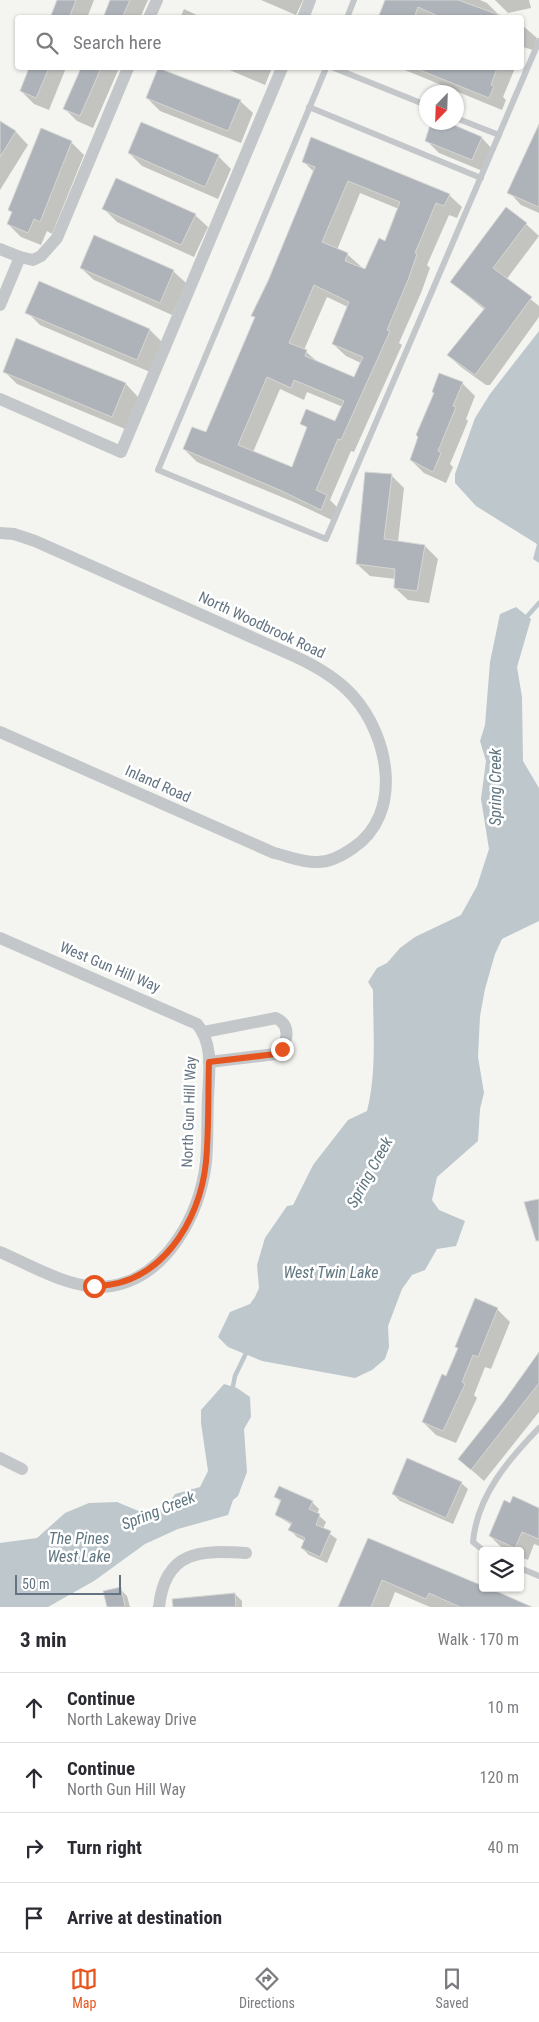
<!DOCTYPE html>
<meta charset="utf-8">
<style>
body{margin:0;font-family:"Roboto Condensed",sans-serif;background:#f7f7f7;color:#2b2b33}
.controls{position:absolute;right:15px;bottom:15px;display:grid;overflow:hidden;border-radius:5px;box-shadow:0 1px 4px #0004}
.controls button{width:45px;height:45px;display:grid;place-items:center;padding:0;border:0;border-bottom:1px solid #e1e1e2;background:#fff;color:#2b2b33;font:25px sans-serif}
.compass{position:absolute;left:419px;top:85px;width:45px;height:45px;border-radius:50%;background:#fff;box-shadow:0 1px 4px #0004;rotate:203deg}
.scale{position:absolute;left:15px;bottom:12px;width:106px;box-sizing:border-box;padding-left:5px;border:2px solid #637382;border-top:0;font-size:14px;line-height:18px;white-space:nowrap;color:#637382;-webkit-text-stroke:4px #fff;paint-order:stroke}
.stop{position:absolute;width:15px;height:15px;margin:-11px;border:4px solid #e6551f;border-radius:50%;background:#fff}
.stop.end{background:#e6551f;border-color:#fff;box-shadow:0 1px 5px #0008}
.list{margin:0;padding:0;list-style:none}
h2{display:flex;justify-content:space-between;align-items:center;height:65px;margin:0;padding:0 20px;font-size:21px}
h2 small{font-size:16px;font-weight:400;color:#7c7c81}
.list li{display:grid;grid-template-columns:32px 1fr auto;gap:15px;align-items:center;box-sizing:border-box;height:70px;padding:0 20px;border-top:1px solid #e1e1e2}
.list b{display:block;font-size:19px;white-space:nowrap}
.list p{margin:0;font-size:16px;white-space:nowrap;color:#7c7c81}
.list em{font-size:16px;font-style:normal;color:#7c7c81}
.icon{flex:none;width:28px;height:28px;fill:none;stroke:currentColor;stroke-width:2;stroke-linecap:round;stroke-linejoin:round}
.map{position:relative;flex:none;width:539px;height:1607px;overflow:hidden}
.search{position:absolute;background:#fff;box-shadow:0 1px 4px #0004;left:15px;right:15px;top:15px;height:55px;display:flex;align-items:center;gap:12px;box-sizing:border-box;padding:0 18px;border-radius:5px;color:#7c7c81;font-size:19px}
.sheet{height:345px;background:#fff}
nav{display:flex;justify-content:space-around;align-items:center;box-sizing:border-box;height:70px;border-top:1px solid #e1e1e2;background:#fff;font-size:14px;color:#7c7c81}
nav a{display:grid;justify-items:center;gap:2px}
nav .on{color:#e6551f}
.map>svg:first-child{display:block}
.water{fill:#bdc7cc}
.shadow{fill:#0003;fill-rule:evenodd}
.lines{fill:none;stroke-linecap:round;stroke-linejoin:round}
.stream{stroke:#bdc7cc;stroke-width:4.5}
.building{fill:#adb3b9;stroke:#d6d6d3;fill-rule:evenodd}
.service{stroke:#c4c7ca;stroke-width:6}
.minor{stroke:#c4c7ca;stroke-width:12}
.route{stroke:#e6551f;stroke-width:6}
.labels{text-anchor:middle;stroke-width:5;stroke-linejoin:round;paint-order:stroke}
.street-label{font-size:15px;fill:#637382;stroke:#fff}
.water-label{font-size:16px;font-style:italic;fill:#5f757f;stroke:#fff}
</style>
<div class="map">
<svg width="539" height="1607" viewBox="0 0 539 1607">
<rect width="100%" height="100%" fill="#f4f5f0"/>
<!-- water -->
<g class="water">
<polygon points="539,331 539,563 533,559 537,544 476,506 455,483 455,474 475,418 490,394"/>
<path d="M516,607L531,619L517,667L522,697L523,761L539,788V921L502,939L495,954L485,989L480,1016L478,1057L484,1093L480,1109L478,1141L437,1177L432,1200L439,1210L465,1221L456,1246L437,1249L425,1270L412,1275L402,1289L388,1326L389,1347L385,1359L372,1370L355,1378L262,1361L228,1347L218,1337L230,1312L250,1304L255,1297L259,1288L257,1265L265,1238L287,1206L293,1205L313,1165L348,1120L367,1111C377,1072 373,1030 373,990L368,982L377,968L387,963L400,948L415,937L461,915L477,886L489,849L481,799L486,761L480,741L485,725L490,662L500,614Z"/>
<polygon points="224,1384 237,1388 250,1397 251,1417 244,1429 247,1472 238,1496 233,1500 228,1515 178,1529 145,1544 94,1581 48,1607 0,1607 0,1543 37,1538 65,1513 89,1503 117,1502 141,1512 165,1509 175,1494 200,1487 208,1471 201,1423 201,1410"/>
</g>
<!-- shadow -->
<g class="shadow">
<polygon points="58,0 94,0 87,18 51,18"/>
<polygon points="112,0 148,0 140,18 104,18"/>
<polygon points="261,0 303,0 296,15"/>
<polygon points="387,0 480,0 487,3 499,15 496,15 502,18 380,18"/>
<polygon points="495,0 529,0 531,8 508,13"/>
<polygon points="184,9 203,18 180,18"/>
<polygon points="522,25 537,38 533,50 523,47 522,51"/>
<polygon points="31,68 66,68 49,110 34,104 21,91"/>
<polygon points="82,68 119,68 93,128 77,121 65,109"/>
<polygon points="159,68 240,101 253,113 241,143 160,111 147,98"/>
<polygon points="225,68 272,68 265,85"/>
<polygon points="400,68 515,68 503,97 506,100 502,110"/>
<polygon points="443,122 482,138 494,151 485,172 439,153 426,140"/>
<polygon points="0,123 16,132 28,145 0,190"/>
<polygon points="539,127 539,213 521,205 509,192"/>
<polygon points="71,142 84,155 52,234 47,231 41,245 21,237 8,224 12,213 10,210"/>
<polygon points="129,153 218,156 231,169 218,199 142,166"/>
<path d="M304,162L449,195L462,207L457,218L449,215L427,265L430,268L421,293L399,343L402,345L354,452L351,451L330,500L339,509L334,521L296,503L197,462L184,449L206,434L256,318L253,315L270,282L314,172ZM360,193L399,209L386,243L366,271L347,254L337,250ZM327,297L348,307L333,344L346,356L361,363L354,379L320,364L304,350ZM280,389L304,400L307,392L343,407L336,423H302L308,429L292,468L253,452Z"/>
<polygon points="104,209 195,215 208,227 194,257 117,222"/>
<polygon points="526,224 539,236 506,280 539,306 539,317 490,385 486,385 461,367 448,355 485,310 451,282"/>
<polygon points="81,268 173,271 186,283 172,315 94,280"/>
<polygon points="27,312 150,330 162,342 150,372 40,325"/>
<polygon points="17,340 126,384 138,397 125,429 17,384 4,371"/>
<polygon points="462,383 475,396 466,419 468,421 450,464 453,467 446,483 424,473 411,460 435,394"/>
<polygon points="391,475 404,488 398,542 425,546 438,559 429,603 408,600 395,588 396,579 370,576 357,564"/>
<polygon points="497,1309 510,1322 491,1369 485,1367 474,1395 477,1398 456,1443 436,1435 423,1422 447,1378 459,1349 456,1347"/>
<polygon points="539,1355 539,1412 484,1481 459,1459 505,1402"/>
<polygon points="461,1483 468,1489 453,1524 400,1501 393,1494"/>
<polygon points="276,1497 312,1502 319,1509 317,1514 326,1522 323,1529 337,1539 327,1563 309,1555 302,1548 305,1541 297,1537 290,1530 292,1525 276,1515 281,1502"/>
<polygon points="510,1504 539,1509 539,1546 534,1544 528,1560 520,1557 520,1551 503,1549 490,1536"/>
<polygon points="369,1539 527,1607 430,1607 395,1592 389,1607 340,1607"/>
<polygon points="120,1589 127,1596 130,1607 108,1607"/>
<polygon points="235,1594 242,1601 242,1607 195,1607"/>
</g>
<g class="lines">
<!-- stream -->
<g class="stream">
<polyline points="523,621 539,603"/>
<polyline points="232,1391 235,1376 248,1349"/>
</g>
</g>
<!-- building -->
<g class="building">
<polygon points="57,0 76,0 69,18 50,18"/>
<polygon points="110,0 130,0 122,18 103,18"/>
<polygon points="385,0 458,0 502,16 443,18 418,7 414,18 378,18"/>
<polygon points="29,68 49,68 36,98 20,91"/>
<polygon points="81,68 101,68 80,116 63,109"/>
<polygon points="158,68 241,100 228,131 146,98"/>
<polygon points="415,68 497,68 491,85 494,86 489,98"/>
<polygon points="0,121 16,131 0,157"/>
<polygon points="141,122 219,155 205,187 128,153"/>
<polygon points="431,122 447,122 482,137 472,160 425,141"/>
<polygon points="539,124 539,207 507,193"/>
<polygon points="41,128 72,141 40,222 34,219 28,233 7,224 12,212 8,210"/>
<path d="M311,137L450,194L444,206L436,203L415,253L417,254L408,280L387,330L390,331L341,440L338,439L316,490L327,495L321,510L282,491L183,449L192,427L206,432L255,317L251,316L268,281L315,167L302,162ZM348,181L400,202L385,241L379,238L365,269L345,261L348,253L322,242ZM314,285L349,302L332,344L363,357L354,377L305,356L307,350L289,343ZM267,377L291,388L294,380L344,401L335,421L306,409L300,424L307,427L292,467L238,445Z"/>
<polygon points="116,178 196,214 181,245 102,209"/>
<polygon points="506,207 527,223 493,268 532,297 475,375 447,355 485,308 450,282"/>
<polygon points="94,235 174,270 160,303 80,268"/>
<polygon points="39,281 150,329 137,360 25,313"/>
<polygon points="16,338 126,383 112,417 3,372"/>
<polygon points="439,373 463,382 453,406 456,407 438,451 441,453 433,472 410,460 418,437 416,435 434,393 432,392"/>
<polygon points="365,472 392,474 384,539 425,545 417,591 394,588 395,569 356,564"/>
<polygon points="539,1199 539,1241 536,1241 524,1202"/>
<polygon points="475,1298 498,1308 478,1357 473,1355 462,1382 465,1384 443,1431 422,1422 442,1374 446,1376 458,1348 455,1347"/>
<polygon points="539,1352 539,1383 471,1470 458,1459 504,1401"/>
<polygon points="407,1458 462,1482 446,1518 392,1494"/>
<polygon points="279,1486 313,1501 309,1509 320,1514 316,1525 331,1531 320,1557 301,1548 305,1538 288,1530 292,1523 275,1515 281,1500 274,1497"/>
<polygon points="513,1496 539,1508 539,1539 522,1532 515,1548 489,1536 504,1500 510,1503"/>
<polygon points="368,1538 483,1586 483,1588 489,1588 532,1607 460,1607 429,1593 426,1599 382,1580 371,1607 338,1607"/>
<polygon points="121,1587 125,1607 107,1607 103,1591"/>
<polygon points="235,1593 236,1607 173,1607 172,1599"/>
</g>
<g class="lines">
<!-- service -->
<g class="service">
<polyline points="347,18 354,0"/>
<polyline points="326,68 158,470 326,539 539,41"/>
<polyline points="334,68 426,105"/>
<polyline points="309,107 481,178"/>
<polyline points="456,118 499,135"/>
<path d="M484,1551L473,1542C477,1496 508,1460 539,1428"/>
<polyline points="520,1568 539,1576"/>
</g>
<!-- minor -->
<g class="minor">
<polyline points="149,18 157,0"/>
<polyline points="303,18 310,0"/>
<polyline points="0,249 20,257 33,260 41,256 57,238 128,68"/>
<polyline points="0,305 20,257"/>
<polyline points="0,399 121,452 282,68"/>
<path d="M0,533L14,534L35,541L294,656C316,666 337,678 353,696C389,736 404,814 353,848C343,855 331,862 318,862C303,863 288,856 274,853L0,732"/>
<path d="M0,938L197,1024C214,1044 209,1074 208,1097C207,1119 208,1141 206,1162C200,1214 167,1277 111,1286C74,1292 33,1266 0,1252"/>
<path d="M204,1032L276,1018C292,1026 288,1044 276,1054L209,1062"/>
<polyline points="0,1458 22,1469"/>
<path d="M159,1607C165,1550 201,1550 246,1553"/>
</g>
</g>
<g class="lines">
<!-- route -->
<path class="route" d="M94,1286C160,1286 200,1222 206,1162C209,1129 208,1095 209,1062L276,1054L282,1049"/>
</g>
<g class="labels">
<!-- street labels -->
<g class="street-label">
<text transform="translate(262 625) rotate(25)" y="5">North Woodbrook Road</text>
<text transform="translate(158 784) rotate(24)" y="5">Inland Road</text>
<text transform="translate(110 967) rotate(23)" y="5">West Gun Hill Way</text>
<text transform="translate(189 1112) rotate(-88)" y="5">North Gun Hill Way</text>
</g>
<!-- water labels -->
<g class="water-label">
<text transform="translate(495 787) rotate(-90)" y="6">Spring Creek</text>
<text transform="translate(369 1172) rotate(-61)" y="6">Spring Creek</text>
<text x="331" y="1278">West Twin Lake</text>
<text transform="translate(158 1510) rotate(-22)" y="6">Spring Creek</text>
<text x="79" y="1544">The Pines<tspan x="79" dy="18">West Lake</tspan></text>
</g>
</g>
</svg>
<div class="controls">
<button><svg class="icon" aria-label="layers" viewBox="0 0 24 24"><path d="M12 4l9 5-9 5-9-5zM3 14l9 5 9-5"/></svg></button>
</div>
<svg class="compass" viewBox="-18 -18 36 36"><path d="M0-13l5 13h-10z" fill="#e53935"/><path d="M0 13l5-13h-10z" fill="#7c7c81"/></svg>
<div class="scale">50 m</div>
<div class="stop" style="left:94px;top:1286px"></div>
<div class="stop end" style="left:282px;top:1049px"></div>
<div class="search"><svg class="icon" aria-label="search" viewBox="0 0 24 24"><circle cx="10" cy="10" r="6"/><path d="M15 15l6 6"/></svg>Search here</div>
</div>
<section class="sheet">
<h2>3 min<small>Walk · 170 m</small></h2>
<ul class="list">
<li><svg class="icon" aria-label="ahead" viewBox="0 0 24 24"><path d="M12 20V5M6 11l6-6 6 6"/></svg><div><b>Continue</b><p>North Lakeway Drive</p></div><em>10 m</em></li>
<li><svg class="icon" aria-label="ahead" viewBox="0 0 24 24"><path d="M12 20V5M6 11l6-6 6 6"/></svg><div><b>Continue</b><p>North Gun Hill Way</p></div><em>120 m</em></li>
<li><svg class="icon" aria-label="right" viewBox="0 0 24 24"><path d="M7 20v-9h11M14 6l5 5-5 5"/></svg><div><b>Turn right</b></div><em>40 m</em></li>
<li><svg class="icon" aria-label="arrive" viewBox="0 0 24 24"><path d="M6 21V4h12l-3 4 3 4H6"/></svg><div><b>Arrive at destination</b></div></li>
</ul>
</section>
<nav>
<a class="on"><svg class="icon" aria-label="map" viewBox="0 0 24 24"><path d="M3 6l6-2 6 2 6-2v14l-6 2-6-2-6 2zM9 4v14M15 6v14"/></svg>Map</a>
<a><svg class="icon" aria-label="directions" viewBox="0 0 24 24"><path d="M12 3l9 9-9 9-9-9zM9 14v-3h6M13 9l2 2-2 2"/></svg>Directions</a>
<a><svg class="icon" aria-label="saved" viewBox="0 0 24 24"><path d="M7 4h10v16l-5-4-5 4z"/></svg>Saved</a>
</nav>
